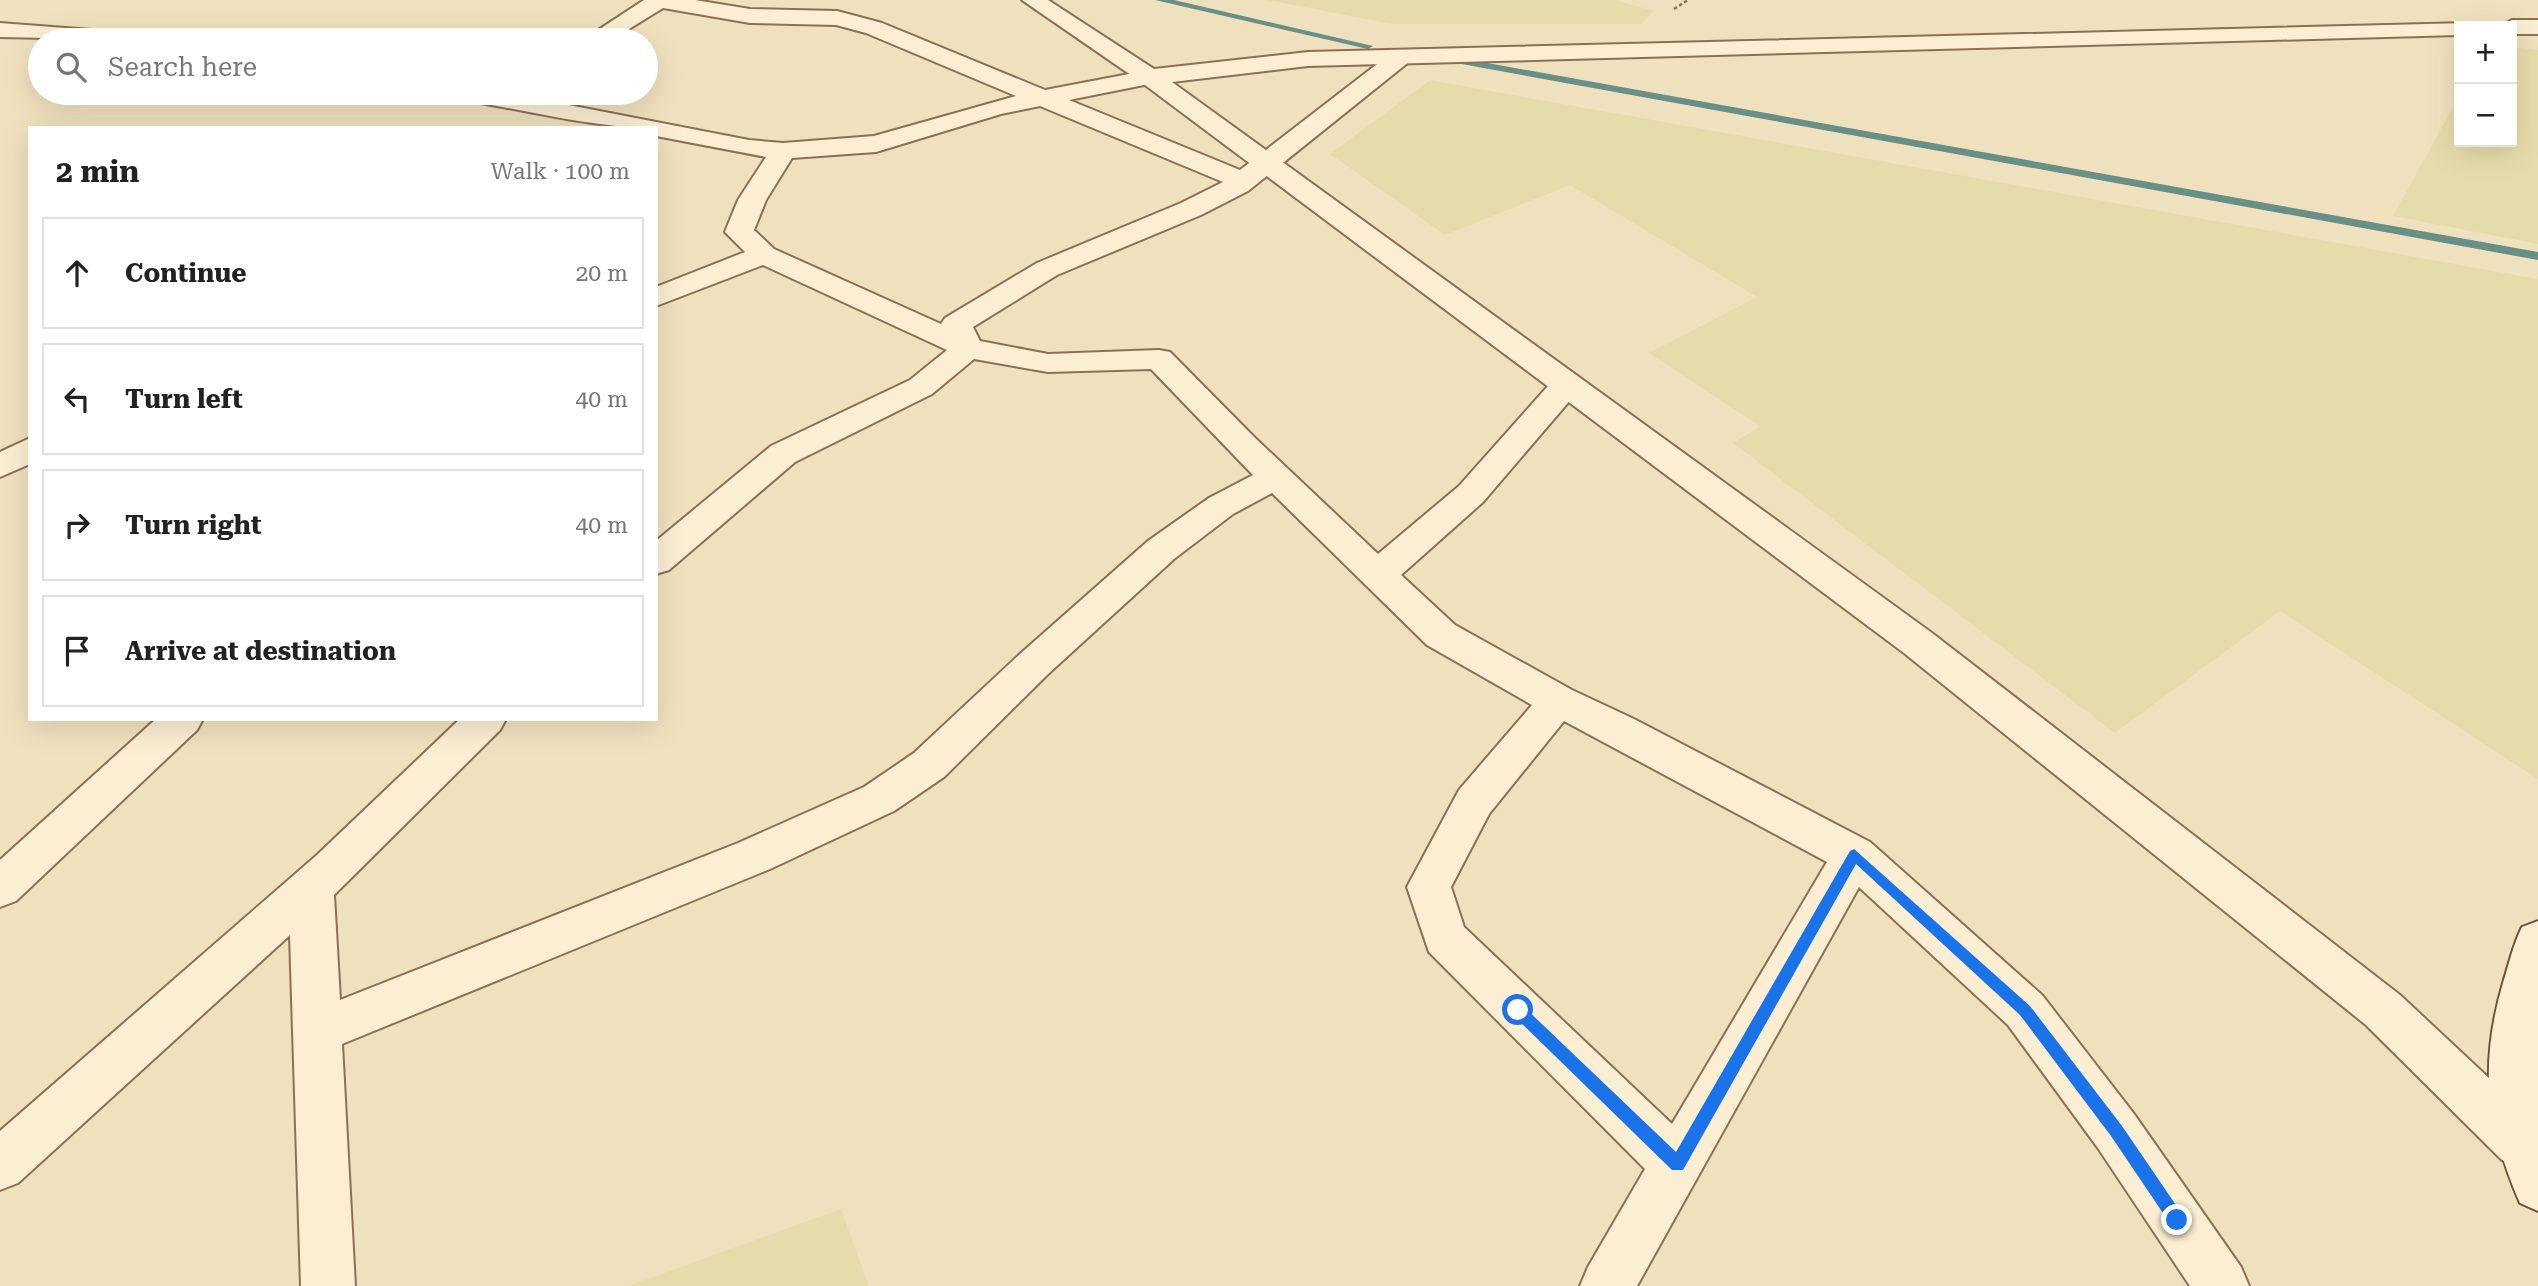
<!DOCTYPE html>
<meta charset="utf-8">
<style>
body{margin:0;font-family:"Roboto Serif",serif;background:#f2f2f2;color:#222}
.controls{position:absolute;right:21px;top:21px;display:grid;overflow:hidden;border-radius:0px;box-shadow:0 7px 28px #0002}
.controls button{width:63px;height:63px;display:grid;place-items:center;padding:0;border:0;border-bottom:2px solid #e0e0e0;background:#fff;color:#222;font:35px sans-serif}
.stop{position:absolute;width:21px;height:21px;margin:-16px;border:5px solid #1a73e8;border-radius:50%;background:#fff}
.stop.end{background:#1a73e8;border-color:#fff;box-shadow:0 2px 7px #0008}
.list{margin:0;padding:0;list-style:none}
h2{display:flex;justify-content:space-between;align-items:center;height:91px;margin:0;padding:0 28px;font-size:30px}
h2 small{font-size:23px;font-weight:400;color:#767676}
.list li{display:grid;grid-template-columns:46px 1fr auto;gap:21px;align-items:center;box-sizing:border-box;height:112px;margin:0 14px 14px;padding:0 14px;border:2px solid #e0e0e0;border-radius:0px}
.list b{display:block;font-size:26px;white-space:nowrap}
.list em{font-size:23px;font-style:normal;color:#767676}
.icon{flex:none;width:38px;height:38px;fill:none;stroke:currentColor;stroke-width:2;stroke-linecap:round;stroke-linejoin:round}
.map{position:relative;flex:none;width:2538px;height:1286px;overflow:hidden}
.search{position:absolute;background:#fff;box-shadow:0 7px 28px #0002;left:28px;top:28px;width:630px;height:77px;display:flex;align-items:center;gap:18px;box-sizing:border-box;padding:0 24px;border-radius:38px;color:#767676;font-size:26px}
.panel{position:absolute;background:#fff;box-shadow:0 7px 28px #0002;left:28px;top:126px;width:630px;height:595px;border-radius:0px}
.map>svg:first-child{display:block}
.farmland{fill:#e6dcab}
.lines{fill:none;stroke-linecap:round;stroke-linejoin:round}
.stream{fill:#699086;fill-rule:evenodd}
.minor-casing{stroke:#8a7156;stroke-width:4}
.tertiary-casing{stroke:#8a7156;stroke-width:4}
.secondary-casing{stroke:#6b5239;stroke-width:4}
.path{stroke:#8a7156;stroke-width:2.5;stroke-dasharray:3.5 2.5;stroke-linecap:butt}
.minor{fill:#fbeed2;fill-rule:evenodd}
.tertiary{fill:#fbeed2;fill-rule:evenodd}
.secondary{fill:#fbeed2;fill-rule:evenodd}
.route{fill:#1a73e8}
</style>
<div class="map">
<svg width="2538" height="1286" viewBox="0 0 2538 1286">
<rect width="100%" height="100%" fill="#f0e1be"/>
<!-- farmland -->
<g class="farmland">
<polygon points="1267,0 1615,0 1654,11 1641,24 1392,24"/>
<polygon points="2512,47 2538,50 2538,244 2393,216 2459,96 2459,142 2512,142"/>
<polygon points="1430,80 2538,279 2538,779 2280,611 2115,733 1733,443 1760,426 1649,353 1757,297 1570,185 1445,235 1330,154"/>
<polygon points="841,1209 869,1286 628,1286"/>
</g>
<g class="lines">
<!-- stream -->
<g class="stream">
<polygon points="1155,0 1174,0 1373,46 1368,49"/>
<polygon points="1460,58 2538,252 2538,260 1456,63 1455,61"/>
</g>
<defs>
<g id="minor">
<path d="M644,0H695L750,9L837,11L882,23L1045,90L1150,70L1159,72L1162,77L1159,82L1069,100L1240,170L1394,51H1410L1414,56L1410,61L1248,191L1201,215L1057,275L973,327L980,341L1048,354L1159,350L1170,352L1254,437L1378,554L1459,486L1556,377L1567,374L1578,377L1583,384L1578,391L1483,502L1401,575L1455,625L1572,690L1634,719L1870,842L2042,995L2134,1114L2241,1267L2249,1286H2190L2098,1148L2008,1025L1859,887L1637,1286H1580L1588,1267L1645,1169L1429,952L1407,887L1459,790L1532,705L1427,645L1272,493L1233,514L1174,559L1048,674L944,777L894,811L770,869L342,1044L355,1286H301L290,935L18,1183L0,1190V1131L317,855L460,719H506L500,730L334,895L340,1000L738,843L864,787L914,753L1020,654L1148,541L1209,498L1253,475L1151,369L1048,372L974,359L932,394L795,462L669,570L656,574V541L771,446L910,380L947,350L763,265L656,306V287L745,252L725,232L738,200L766,157L656,136V128C598,128 543,114 486,104C470,101 454,102 438,98L435,93H507L749,140L783,143L874,136L1016,96L866,33L836,25L750,23L663,8L611,40H583ZM1040,106L1223,182L1181,203L1037,263L945,318L941,324L774,249L754,230L766,200L792,158L876,152L1001,114ZM1564,721L1827,862L1672,1124L1464,927L1451,887L1489,814Z"/>
<polygon points="0,23 131,33 139,35 143,40 0,37"/>
<polygon points="30,438 30,464 0,477 0,452"/>
<polygon points="156,719 203,719 197,730 16,901 0,907 0,860"/>
</g>
<g id="tertiary">
<polygon points="1022,0 1048,0 1154,69 1308,52 2467,23 2469,26 2459,26 2459,35 1308,66 1172,82 1932,633 2400,995 2538,1124 2538,1160 2520,1167 2502,1160 2366,1025 1904,653 1141,82"/>
<polygon points="2512,20 2538,20 2538,34 2512,34 2512,26 2501,26"/>
</g>
<path id="secondary" d="M2538,921V1211L2520,1203C2486,1124 2479,1066 2503,983C2509,964 2513,945 2522,927Z"/>
</defs>
<!-- minor casing -->
<use href="#minor" class="minor-casing"/>
<!-- tertiary casing -->
<use href="#tertiary" class="tertiary-casing"/>
<!-- secondary casing -->
<use href="#secondary" class="secondary-casing"/>
<!-- path -->
<polyline class="path" points="1674,9 1688,0"/>
<!-- minor -->
<use href="#minor" class="minor"/>
<!-- tertiary -->
<use href="#tertiary" class="tertiary"/>
<!-- secondary -->
<use href="#secondary" class="secondary"/>
</g>
<!-- route -->
<polygon class="route" points="1854,849 2030,1006 2122,1126 2182,1214 2182,1225 2171,1225 2111,1136 2020,1015 1856,864 1683,1170 1672,1170 1513,1015 1513,1006 1523,1006 1676,1152 1850,851"/>
</svg>
<div class="controls">
<button>+</button>
<button>−</button>
</div>
<div class="stop" style="left:1518px;top:1010px"></div>
<div class="stop end" style="left:2177px;top:1220px"></div>
<div class="search"><svg class="icon" aria-label="search" viewBox="0 0 24 24"><circle cx="10" cy="10" r="6"/><path d="M15 15l6 6"/></svg>Search here</div>
<section class="panel">
<h2>2 min<small>Walk · 100 m</small></h2>
<ul class="list">
<li><svg class="icon" aria-label="ahead" viewBox="0 0 24 24"><path d="M12 20V5M6 11l6-6 6 6"/></svg><div><b>Continue</b></div><em>20 m</em></li>
<li><svg class="icon" aria-label="left" viewBox="0 0 24 24"><path d="M17 20v-9H6M10 6l-5 5 5 5"/></svg><div><b>Turn left</b></div><em>40 m</em></li>
<li><svg class="icon" aria-label="right" viewBox="0 0 24 24"><path d="M7 20v-9h11M14 6l5 5-5 5"/></svg><div><b>Turn right</b></div><em>40 m</em></li>
<li><svg class="icon" aria-label="arrive" viewBox="0 0 24 24"><path d="M6 21V4h12l-3 4 3 4H6"/></svg><div><b>Arrive at destination</b></div></li>
</ul>
</section>
</div>
